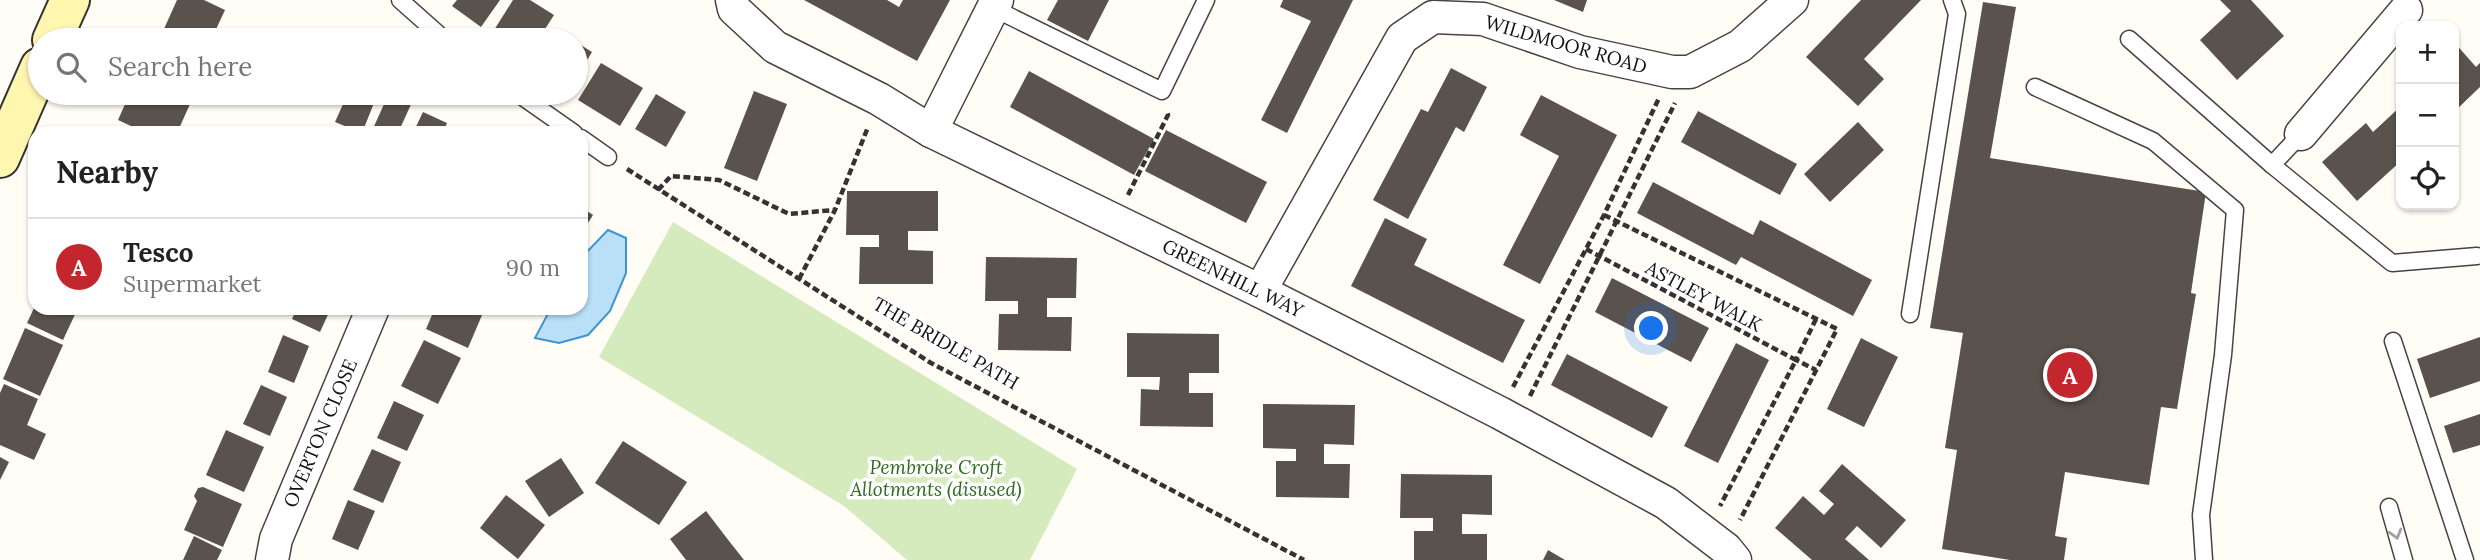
<!DOCTYPE html>
<meta charset="utf-8">
<style>
body{margin:0;font-family:Lora,serif;background:#f2f2f2;color:#222}
.controls{position:absolute;right:21px;top:21px;display:grid;overflow:hidden;border-radius:14px;box-shadow:0 2px 5px #0004}
.controls button{width:63px;height:63px;display:grid;place-items:center;padding:0;border:0;border-bottom:2px solid #e0e0e0;background:#fff;color:#222;font:35px sans-serif}
.you{position:absolute;left:1652px;top:329px;width:24px;height:24px;margin:-18px;border:5px solid #fff;border-radius:50%;background:#1a73e8;box-shadow:0 0 0 10px #1a73e833}
.badge{display:grid;place-items:center;width:46px;height:46px;border-radius:50%;background:#c4262e;color:#fff;font-size:23px;font-weight:700}
.pin{position:absolute;translate:-50% -50%;border:4px solid #fff;box-shadow:0 2px 7px #0006}
.list{margin:0;padding:0;list-style:none}
h2{display:flex;justify-content:space-between;align-items:center;height:91px;margin:0;padding:0 28px;font-size:30px}
h2 small{font-size:23px;font-weight:400;color:#767676}
.list li{display:grid;grid-template-columns:46px 1fr auto;gap:21px;align-items:center;box-sizing:border-box;height:98px;padding:0 28px;border-top:2px solid #e0e0e0}
.list b{display:block;font-size:26px;white-space:nowrap}
.list p{margin:0;font-size:23px;white-space:nowrap;color:#767676}
.list em{font-size:23px;font-style:normal;color:#767676}
.icon{flex:none;width:38px;height:38px;fill:none;stroke:currentColor;stroke-width:2;stroke-linecap:round;stroke-linejoin:round}
.map{position:relative;flex:none;width:2480px;height:560px;overflow:hidden}
.search{position:absolute;background:#fff;box-shadow:0 2px 5px #0004;left:28px;top:28px;width:560px;height:77px;display:flex;align-items:center;gap:18px;box-sizing:border-box;padding:0 24px;border-radius:38px;color:#767676;font-size:26px}
.panel{position:absolute;background:#fff;box-shadow:0 2px 5px #0004;left:28px;top:126px;width:560px;height:189px;border-radius:21px}
.map>svg:first-child{display:block}
.green{fill:#d5ebbd}
.water{fill:#b9e0f7;stroke:#3f96cf;stroke-width:2}
.building{fill:#5a524d}
.lines{fill:none;stroke-linecap:round;stroke-linejoin:round}
.lane-casing{stroke:#444;stroke-width:19}
.street-casing{stroke:#444;stroke-width:35}
.secondary-casing{stroke:#333;stroke-width:42}
.path{stroke:#333;stroke-width:4.5;stroke-dasharray:7 3.5;stroke-linecap:butt}
.lane{stroke:#fff;stroke-width:16}
.street{stroke:#fff;stroke-width:32}
.secondary{stroke:#fff6b0;stroke-width:38}
.oneway{stroke:#a0a0a0}
.labels{text-anchor:middle;stroke-width:7;stroke-linejoin:round;paint-order:stroke}
.street-label{font-size:19px;fill:#111;stroke:#fff}
.park-label{font-size:19px;font-style:italic;fill:#2f6b1f;stroke:#fff}
</style>
<div class="map">
<svg width="2480" height="560" viewBox="0 0 2480 560">
<rect width="100%" height="100%" fill="#fffdf5"/>
<!-- green -->
<polygon class="green" points="673,222 1077,469 1030,560 907,560 844,506 599,357"/>
<!-- water -->
<polygon class="water" points="608,230 626,238 626,273 610,311 588,335 559,343 535,338 551,308 581,308 581,258"/>
<!-- building -->
<g class="building">
<polygon points="177,0 204,0 225,10 211,40 159,40"/>
<polygon points="457,0 500,0 481,27 452,6"/>
<polygon points="513,0 530,0 554,15 538,40 489,38"/>
<polygon points="804,0 887,0 899,7 903,0 950,0 917,61"/>
<polygon points="1058,0 1109,0 1088,41 1047,20"/>
<polygon points="1283,0 1353,0 1287,133 1261,120 1311,21 1280,7"/>
<polygon points="1554,0 1587,0 1583,12"/>
<polygon points="1861,0 1921,0 1864,59 1884,79 1858,106 1806,57"/>
<polygon points="2220,0 2251,0 2284,36 2237,80 2200,40 2231,11"/>
<polygon points="1983,2 2016,7 1990,158 2206,192 2191,293 2196,294 2177,409 2161,407 2149,485 2065,472 2055,536 2067,538 2064,560 2010,560 1942,549 1957,450 1945,448 1963,333 1930,328"/>
<polygon points="559,32 573,40 554,40"/>
<polygon points="576,42 592,52 576,79"/>
<polygon points="2454,42 2476,67 2480,63 2480,87 2454,112"/>
<polygon points="601,63 643,88 620,126 578,100"/>
<polygon points="1451,68 1487,87 1464,132 1456,127 1408,219 1373,200 1421,109 1428,112"/>
<polygon points="1029,71 1154,139 1134,175 1010,107"/>
<polygon points="754,91 787,104 757,181 724,168"/>
<polygon points="130,93 195,93 177,133 146,133 118,120"/>
<polygon points="348,93 378,93 362,133 335,122"/>
<polygon points="389,93 397,93 413,100 398,133 371,133"/>
<polygon points="656,94 686,112 666,147 635,129"/>
<polygon points="1541,95 1617,135 1540,284 1503,265 1559,156 1520,135"/>
<polygon points="2401,106 2401,161 2357,201 2322,162 2366,123 2373,132"/>
<polygon points="1698,111 1797,164 1780,195 1681,142"/>
<polygon points="423,112 447,123 443,133 413,133"/>
<polygon points="1858,122 1884,150 1830,202 1804,174"/>
<polygon points="458,127 471,133 455,133"/>
<polygon points="1166,130 1267,182 1246,223 1145,171"/>
<polygon points="1653,182 1753,235 1760,220 1872,280 1853,316 1741,257 1736,265 1637,213"/>
<polygon points="847,191 938,191 938,231 908,231 908,250 933,251 933,284 859,284 860,247 879,247 879,235 846,235"/>
<polygon points="581,207 593,215 581,234"/>
<polygon points="1385,218 1427,239 1414,265 1525,320 1503,363 1351,286"/>
<polygon points="986,257 1077,258 1076,298 1047,298 1047,317 1072,317 1071,351 998,350 999,314 1018,314 1018,301 985,301"/>
<polygon points="1612,278 1709,328 1691,362 1595,312"/>
<polygon points="34,308 78,308 63,340 27,323"/>
<polygon points="297,308 331,308 320,332 292,319"/>
<polygon points="435,308 485,308 468,348 426,329"/>
<polygon points="25,328 63,345 40,396 3,379"/>
<polygon points="1127,333 1219,334 1219,373 1189,373 1189,393 1213,393 1213,427 1140,426 1141,389 1159,390 1160,377 1127,377"/>
<polygon points="283,335 309,346 294,383 268,372"/>
<polygon points="2480,337 2480,381 2430,398 2417,359"/>
<polygon points="1861,338 1898,357 1864,427 1827,409"/>
<polygon points="424,340 461,358 438,404 401,386"/>
<polygon points="1736,343 1769,360 1718,463 1684,446"/>
<polygon points="1567,354 1668,407 1652,438 1551,385"/>
<polygon points="4,384 38,399 27,425 46,434 34,460 0,445 0,393"/>
<polygon points="261,385 287,397 270,436 243,424"/>
<polygon points="394,401 424,415 407,451 377,438"/>
<polygon points="1263,404 1355,405 1354,445 1324,444 1324,464 1350,464 1349,498 1276,497 1276,461 1296,461 1296,449 1263,448"/>
<polygon points="2480,414 2480,445 2453,453 2444,426"/>
<polygon points="226,430 264,447 244,492 206,475"/>
<polygon points="623,441 687,482 659,525 595,483"/>
<polygon points="372,449 401,462 383,503 353,490"/>
<polygon points="0,457 9,462 0,480"/>
<polygon points="561,458 584,493 549,517 525,481"/>
<polygon points="1842,464 1906,520 1881,548 1857,526 1845,539 1869,560 1812,560 1775,528 1803,496 1824,515 1834,504 1819,491"/>
<polygon points="1401,474 1492,475 1492,515 1462,514 1462,534 1487,534 1487,560 1414,560 1414,531 1433,531 1433,518 1400,518"/>
<polygon points="203,487 242,504 223,547 184,530 197,501 194,496 198,488"/>
<polygon points="506,495 545,525 518,559 480,528"/>
<polygon points="348,500 375,511 358,550 332,539"/>
<polygon points="706,511 729,541 744,560 686,560 670,539"/>
<polygon points="194,536 222,550 217,560 183,560"/>
<polygon points="1548,550 1565,560 1543,560"/>
</g>
<g class="lines">
<defs>
<g id="lane">
<polyline points="400,0 445,40"/>
<polyline points="993,8 1162,91 1206,0"/>
<polyline points="2129,39 2272,165 2301,134"/>
<polyline points="2035,87 2153,141 2235,210 2223,355 2201,515 2204,560"/>
<polyline points="517,93 574,133"/>
<polyline points="581,138 608,157"/>
<polyline points="2272,165 2392,263 2477,256"/>
<polyline points="1910,314 1957,14 1952,0"/>
<polyline points="2393,341 2465,560"/>
<polyline points="2389,507 2404,560"/>
</g>
<g id="street">
<polyline points="732,0 734,9 775,47 879,99 931,131 1260,291 1500,413 1666,503 1726,549 1735,560"/>
<polyline points="931,131 997,0"/>
<polyline points="2301,134 2406,10"/>
<polyline points="1260,291 1402,38 1433,17 1483,19 1580,52 1672,72 1690,72 1740,46 1792,0"/>
<polyline points="272,560 276,539 373,308"/>
</g>
<g id="secondary">
<polyline points="52,40 70,0"/>
<polyline points="0,158 40,67"/>
</g>
</defs>
<!-- lane casing -->
<use href="#lane" class="lane-casing"/>
<!-- street casing -->
<use href="#street" class="street-casing"/>
<!-- secondary casing -->
<use href="#secondary" class="secondary-casing"/>
<!-- path -->
<g class="path">
<polyline points="627,169 931,363 1304,560"/>
<polyline points="658,190 671,176 719,180 789,214 834,210"/>
<polyline points="1128,195 1168,115 1167,112"/>
<polyline points="1604,215 1837,329 1740,520"/>
<polyline points="1586,249 1796,360 1720,506"/>
<polyline points="799,279 835,210 868,127"/>
<polyline points="1816,319 1796,360 1816,370"/>
<polyline points="1513,387 1604,215 1659,98"/>
<polyline points="1530,396 1675,103"/>
</g>
<!-- lane -->
<use href="#lane" class="lane"/>
<!-- street -->
<use href="#street" class="street"/>
<!-- secondary -->
<use href="#secondary" class="secondary"/>
</g>
<!-- one-way arrows -->
<defs><path id="oneway-chevron" d="M-2-3.5L2.5 0L-2 3.5" fill="none" stroke-width="1.6" stroke-linecap="round" stroke-linejoin="round" transform="scale(1.75)"/></defs>
<use class="oneway" href="#oneway-chevron" transform="translate(2396 534) rotate(74)"/>
<g class="labels">
<!-- street labels -->
<g class="street-label">
<text transform="translate(1566 44) rotate(16)" y="7">WILDMOOR ROAD</text>
<text transform="translate(1233 278) rotate(26)" y="7">GREENHILL WAY</text>
<text transform="translate(1704 296) rotate(28)" y="7">ASTLEY WALK</text>
<text transform="translate(946 343) rotate(30)" y="7">THE BRIDLE PATH</text>
<text transform="translate(320 433) rotate(-67)" y="7">OVERTON CLOSE</text>
</g>
<!-- park labels -->
<g class="park-label">
<text x="936" y="474">Pembroke Croft<tspan x="936" dy="22">Allotments (disused)</tspan></text>
</g>
</g>
</svg>
<div class="controls">
<button>+</button>
<button>−</button>
<button><svg class="icon" aria-label="locate" viewBox="0 0 24 24"><circle cx="12" cy="12" r="6"/><path d="M12 2v4M12 18v4M2 12h4M18 12h4"/></svg></button>
</div>
<div class="you"></div>
<div class="pin badge" style="left:2070px;top:375px">A</div>
<div class="search"><svg class="icon" aria-label="search" viewBox="0 0 24 24"><circle cx="10" cy="10" r="6"/><path d="M15 15l6 6"/></svg>Search here</div>
<section class="panel">
<h2>Nearby<small></small></h2>
<ul class="list">
<li><span class="badge">A</span><div><b>Tesco</b><p>Supermarket</p></div><em>90 m</em></li>
</ul>
</section>
</div>
